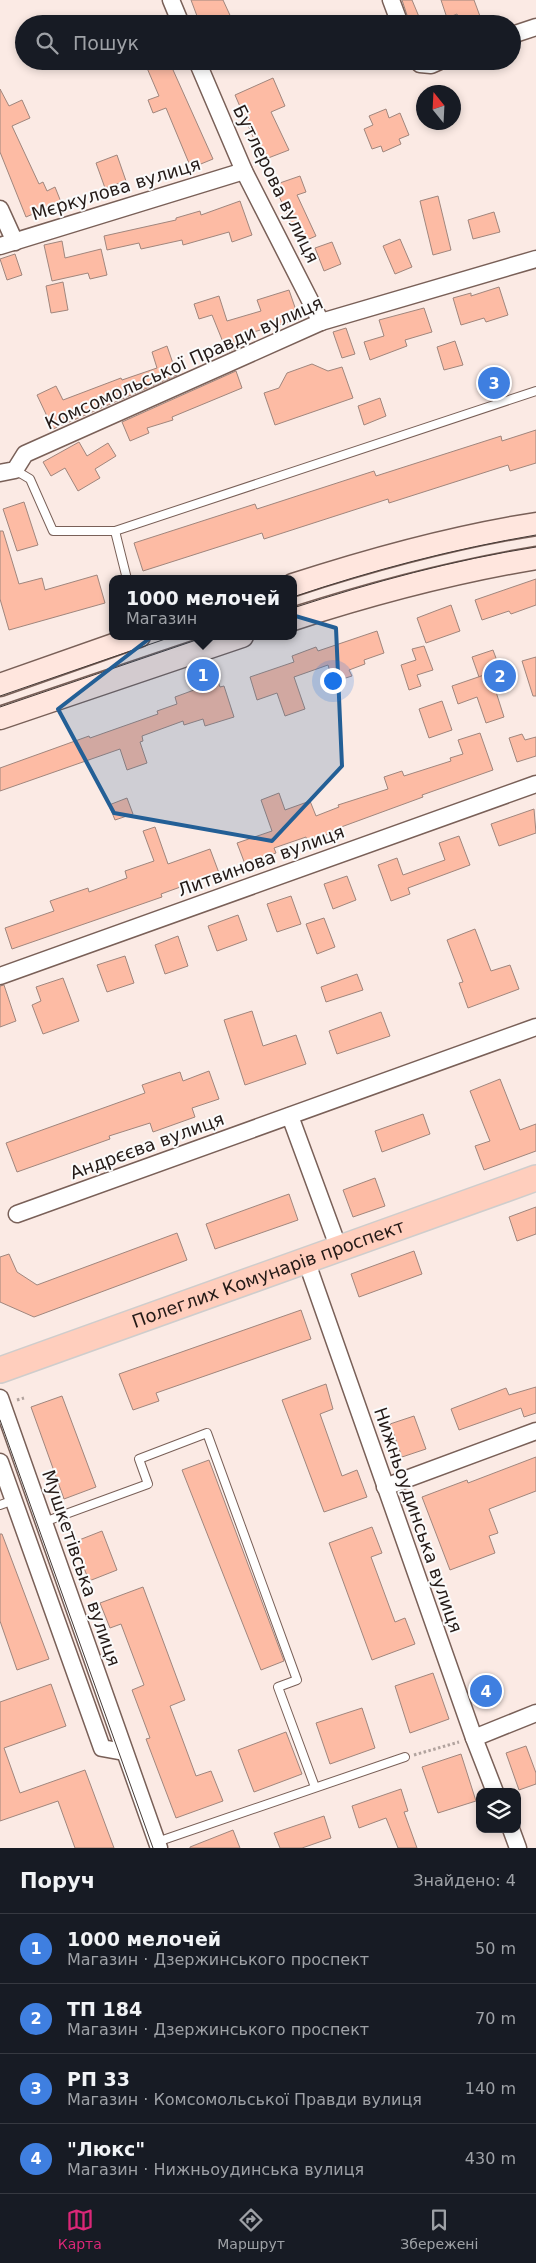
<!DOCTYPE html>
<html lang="uk">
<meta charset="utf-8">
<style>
body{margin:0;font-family:"DejaVu Sans",sans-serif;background:#20242c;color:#f1f3f6}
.controls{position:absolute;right:15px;bottom:15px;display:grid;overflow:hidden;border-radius:10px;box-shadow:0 2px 8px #0003}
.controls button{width:45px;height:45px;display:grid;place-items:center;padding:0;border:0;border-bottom:1px solid #363941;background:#171b24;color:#f1f3f6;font:25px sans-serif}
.compass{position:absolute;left:416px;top:85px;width:45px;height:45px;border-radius:50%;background:#171b24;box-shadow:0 2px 8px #0003;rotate:342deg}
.you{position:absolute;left:332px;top:680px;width:18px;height:18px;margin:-12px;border:4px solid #fff;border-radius:50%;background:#1a73e8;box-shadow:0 0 0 8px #1a73e833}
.badge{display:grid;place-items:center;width:32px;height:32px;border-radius:50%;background:#db2777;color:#fff;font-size:16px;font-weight:700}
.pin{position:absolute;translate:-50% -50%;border:2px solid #fff;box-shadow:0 1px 5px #0006}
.popup{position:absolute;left:109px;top:575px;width:188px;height:65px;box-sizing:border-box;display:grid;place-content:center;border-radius:10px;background:#171b24;filter:drop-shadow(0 1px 4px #0005);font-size:16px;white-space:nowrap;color:#9ea1a6}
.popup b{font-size:19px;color:#f1f3f6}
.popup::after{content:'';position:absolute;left:50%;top:100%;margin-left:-10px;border:10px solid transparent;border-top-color:#171b24}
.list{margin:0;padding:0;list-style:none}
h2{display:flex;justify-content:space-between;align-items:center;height:65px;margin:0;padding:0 20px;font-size:21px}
h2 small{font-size:16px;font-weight:400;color:#9ea1a6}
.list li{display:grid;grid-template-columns:32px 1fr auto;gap:15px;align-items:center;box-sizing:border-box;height:70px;padding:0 20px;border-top:1px solid #363941}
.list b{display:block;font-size:19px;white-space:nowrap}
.list p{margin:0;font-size:16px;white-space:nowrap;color:#9ea1a6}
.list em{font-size:16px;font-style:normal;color:#9ea1a6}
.icon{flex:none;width:28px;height:28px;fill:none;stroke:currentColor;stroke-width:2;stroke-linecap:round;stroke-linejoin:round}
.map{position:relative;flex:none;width:536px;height:1848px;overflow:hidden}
.search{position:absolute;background:#171b24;box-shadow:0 2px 8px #0003;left:15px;right:15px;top:15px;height:55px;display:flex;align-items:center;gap:12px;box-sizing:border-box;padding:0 18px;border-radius:28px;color:#9ea1a6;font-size:19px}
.sheet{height:345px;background:#171b24}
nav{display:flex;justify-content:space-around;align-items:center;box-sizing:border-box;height:70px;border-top:1px solid #363941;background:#171b24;font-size:14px;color:#9ea1a6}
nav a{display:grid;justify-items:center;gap:2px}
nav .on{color:#db2777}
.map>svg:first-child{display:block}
.building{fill:#fdbba4;stroke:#a0867d}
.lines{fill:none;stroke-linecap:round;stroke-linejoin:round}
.lane-casing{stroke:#796058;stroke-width:10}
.street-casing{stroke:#796058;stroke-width:19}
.secondary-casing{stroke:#796058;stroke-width:25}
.primary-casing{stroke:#cfcdcc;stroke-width:28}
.path{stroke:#b1a39e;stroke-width:3;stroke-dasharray:2.5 2.5;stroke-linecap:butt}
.lane{stroke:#fff;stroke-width:8}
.street{stroke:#fff;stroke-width:16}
.secondary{stroke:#ffe6de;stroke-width:22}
.primary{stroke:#ffcebd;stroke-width:25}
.tram{stroke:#463b37;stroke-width:1}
.marked{fill:#235f96;fill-opacity:0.2;stroke:#235f96;stroke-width:4;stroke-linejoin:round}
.labels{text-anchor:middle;stroke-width:4;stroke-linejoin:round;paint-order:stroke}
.street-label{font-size:18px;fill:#241a17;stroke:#fbfbfb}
</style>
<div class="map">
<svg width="536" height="1848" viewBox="0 0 536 1848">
<rect width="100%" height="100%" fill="#fbeae4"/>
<!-- building -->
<g class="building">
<polygon points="191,0 223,0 234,24 200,24"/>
<polygon points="402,0 412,0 422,24 410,24"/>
<polygon points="441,0 474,0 481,19 461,24 457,14 447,18"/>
<polygon points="144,61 169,61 213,159 191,168 166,108 153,113 148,100 159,96"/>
<polygon points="273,78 285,106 271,112 289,150 263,160 235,95"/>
<polygon points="0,89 9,106 22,100 30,118 12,126 39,184 43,182 47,191 55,187 61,202 26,217 0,152"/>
<polygon points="386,109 389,118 400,113 409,135 399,139 401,144 383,152 381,146 372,149 364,129 373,125 369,116"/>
<polygon points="117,155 126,181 105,188 96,163"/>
<polygon points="300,176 306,192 297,195 316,236 300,243 274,185"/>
<polygon points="438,196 451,250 433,255 420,201"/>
<polygon points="240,201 252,235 232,242 229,232 183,245 182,240 141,249 139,243 107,250 104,236 176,220 176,218 200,211 201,215"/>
<polygon points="494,212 500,232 473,239 468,220"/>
<polygon points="400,239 412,267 395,274 383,246"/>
<polygon points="62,241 65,258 101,249 107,275 90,279 88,273 52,281 44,245"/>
<polygon points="332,242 341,264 324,271 315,248"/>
<polygon points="15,254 22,275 7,280 0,259"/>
<polygon points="63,282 68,310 51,313 46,286"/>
<polygon points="499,287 508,315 486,322 484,318 461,325 453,298 471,293 471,296"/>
<polygon points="289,290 299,319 236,337 239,347 227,352 212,315 199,319 194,304 219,296 227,321 261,311 257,300"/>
<polygon points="424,308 432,332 405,340 407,346 370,360 364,342 384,336 379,320"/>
<polygon points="346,328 355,354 342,358 333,332"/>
<polygon points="455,341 463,365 444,370 437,347"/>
<polygon points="167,346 177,375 53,429 37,395 56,386 63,400 121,378 122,380 157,368 152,352"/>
<polygon points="312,364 328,371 342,367 353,398 275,425 264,393 279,388 287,373"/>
<polygon points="236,371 242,388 172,417 173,420 147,428 149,433 130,441 122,422"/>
<polygon points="380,398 386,416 364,425 358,406"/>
<polygon points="536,430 536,463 510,471 508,465 389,503 388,499 264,539 262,533 143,571 134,543 255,504 257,509 374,471 376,476 501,436 502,441"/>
<polygon points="79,442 87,456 108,443 116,456 95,469 100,478 78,491 65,468 51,476 43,462"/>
<polygon points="24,502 38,545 17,551 3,509"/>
<polygon points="0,531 3,531 19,584 42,578 45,590 97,575 105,603 9,630 0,599"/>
<polygon points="536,579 536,605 511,614 509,611 482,620 475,600"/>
<polygon points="451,605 460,631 426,643 417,618"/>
<polygon points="377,631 384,653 364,660 365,664 349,670 352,676 333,682 328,665 294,677 305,709 285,716 277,693 257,700 250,677 294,662 292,656 316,647 318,651"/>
<polygon points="424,646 433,670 417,675 421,686 409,690 401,665 416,660 412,649"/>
<polygon points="493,650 500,669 479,677 472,657"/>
<polygon points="536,657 536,696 533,696 522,661"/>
<polygon points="212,664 220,687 224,686 234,717 205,726 203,719 184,725 183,721 142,736 143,741 140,742 147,763 127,770 120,749 0,791 0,768 89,736 90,738 158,714 157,711 177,704 175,697 194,690 188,672"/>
<polygon points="490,673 504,717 486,723 477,697 458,704 452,686"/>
<polygon points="442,701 452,730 429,738 419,709"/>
<polygon points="480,733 493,770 422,795 423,797 333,830 334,832 307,842 306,837 274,848 276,853 245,864 237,843 272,831 261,800 279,793 285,810 310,801 316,816 339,807 338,805 388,789 384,777 402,771 404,776 451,761 450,758 463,754 458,740"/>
<polygon points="522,734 525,740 536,737 536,756 517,762 509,738"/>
<polygon points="127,798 133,814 115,820 109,805"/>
<polygon points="534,809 536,833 499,846 491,824"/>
<polygon points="155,827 168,864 210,849 219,873 161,894 162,897 12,949 5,928 54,911 50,901 88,888 89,892 127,878 125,871 154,861 143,831"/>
<polygon points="459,836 470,865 408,888 410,894 391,901 378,865 397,858 403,875 445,860 439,843"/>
<polygon points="347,876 356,900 333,909 324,884"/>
<polygon points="291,896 301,924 277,932 267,904"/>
<polygon points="238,915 247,940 217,951 208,926"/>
<polygon points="324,918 335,947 317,954 306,924"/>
<polygon points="475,929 491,971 510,965 519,989 468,1008 459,983 463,982 447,940"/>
<polygon points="178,936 188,966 165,974 155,945"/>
<polygon points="125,956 134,983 107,992 97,965"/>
<polygon points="357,974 363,990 326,1002 321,987"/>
<polygon points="63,978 79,1021 43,1034 32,1005 41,1001 36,987"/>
<polygon points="4,985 16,1021 0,1027 0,986"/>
<polygon points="252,1011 263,1046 296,1035 306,1064 245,1085 224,1020"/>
<polygon points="381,1012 390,1036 337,1054 329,1031"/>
<polygon points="209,1071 219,1099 192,1108 195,1117 153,1132 150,1123 109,1136 110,1139 17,1172 6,1143 145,1093 142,1085 180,1072 183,1081"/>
<polygon points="500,1079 520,1130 536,1124 536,1151 484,1170 475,1146 490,1141 470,1091"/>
<polygon points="423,1114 430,1134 382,1152 375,1131"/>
<polygon points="375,1178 385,1206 353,1217 343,1190"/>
<polygon points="289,1194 298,1220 215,1249 206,1224"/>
<polygon points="536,1207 536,1234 517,1241 509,1217"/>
<polygon points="177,1233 187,1260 34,1317 0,1302 0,1257 9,1254 17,1272 37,1285"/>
<polygon points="414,1251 422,1274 359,1297 351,1274"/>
<polygon points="301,1310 311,1339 156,1393 159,1401 133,1410 119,1374"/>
<polygon points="326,1384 333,1409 320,1414 342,1476 357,1470 367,1497 324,1512 282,1400"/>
<polygon points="536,1387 536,1413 524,1417 521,1408 459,1430 451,1409 506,1388 509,1395"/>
<polygon points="62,1396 96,1487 64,1499 31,1407"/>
<polygon points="414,1416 426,1449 402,1457 390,1424"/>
<polygon points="536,1457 536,1491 489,1509 498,1533 489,1536 495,1553 450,1570 422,1497 467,1480 468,1483"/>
<polygon points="209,1460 284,1661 261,1670 182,1470"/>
<polygon points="372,1527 382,1553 371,1557 395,1622 405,1618 415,1644 372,1660 329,1543"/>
<polygon points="102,1531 117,1570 89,1581 74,1542"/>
<polygon points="0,1534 2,1534 49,1659 17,1670 0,1621"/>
<polygon points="143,1587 185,1700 170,1706 196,1776 211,1771 223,1801 176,1818 146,1739 150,1738 132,1690 144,1685 121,1624 110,1628 100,1603"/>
<polygon points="433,1673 449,1719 410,1733 395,1686"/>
<polygon points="51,1684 66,1726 4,1748 20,1793 85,1770 114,1848 75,1848 58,1801 0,1821 0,1702"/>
<polygon points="362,1708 375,1748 330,1764 316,1723"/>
<polygon points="286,1732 302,1774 254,1792 238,1750"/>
<polygon points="526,1746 536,1773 536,1784 519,1790 506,1753"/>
<polygon points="461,1754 476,1801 438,1813 422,1767"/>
<polygon points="401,1789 408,1811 404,1812 417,1848 398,1848 386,1818 359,1828 352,1806"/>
<polygon points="324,1816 331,1838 302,1848 280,1848 274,1833"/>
<polygon points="233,1830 240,1848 190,1848 190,1847"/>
</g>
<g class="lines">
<defs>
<g id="lane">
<polyline points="15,470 30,479 53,531 115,531 127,579"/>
<polyline points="115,531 536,391"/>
<polyline points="0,1505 14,1500"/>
<polyline points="44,1522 148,1484 139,1459 207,1433 297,1680 278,1687 315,1787"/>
<polyline points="157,1842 405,1757"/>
</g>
<g id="street">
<polyline points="171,0 181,24"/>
<polyline points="391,0 400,24"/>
<polyline points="512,35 536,27"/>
<polyline points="197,61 244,171 321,322"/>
<polyline points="417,61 420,64 431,65 440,61"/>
<polyline points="0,209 15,242"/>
<polyline points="0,246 244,171"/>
<polyline points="0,473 15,470 25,454 321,322 536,259"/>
<polyline points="0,976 536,784"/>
<polyline points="290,1116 339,1249"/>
<polyline points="17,1214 536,1027"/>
<polyline points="306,1260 474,1738 495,1792"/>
<polyline points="0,1398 159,1848"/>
<polyline points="0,1462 102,1748 124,1752"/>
<polyline points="385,1487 536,1431"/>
<polyline points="474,1738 536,1713"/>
<polyline points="511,1829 518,1848"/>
</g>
<g id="secondary">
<path d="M293,585C373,559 453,537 536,524"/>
<path d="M293,619C373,593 453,572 536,558"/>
<polyline points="0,685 139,636"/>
<polyline points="0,718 242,636"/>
</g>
<g id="primary">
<path id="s1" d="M0,1370L536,1178"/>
</g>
</defs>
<!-- lane casing -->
<use href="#lane" class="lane-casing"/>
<!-- street casing -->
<use href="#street" class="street-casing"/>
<!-- secondary casing -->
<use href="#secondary" class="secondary-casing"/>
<!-- primary casing -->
<use href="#primary" class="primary-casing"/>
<!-- path -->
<g class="path">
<polyline points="17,1400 24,1398"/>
<polyline points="414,1755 459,1742"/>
</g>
<!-- lane -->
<use href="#lane" class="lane"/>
<!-- street -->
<use href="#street" class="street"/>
<!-- secondary -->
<use href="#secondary" class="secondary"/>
<!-- primary -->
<use href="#primary" class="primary"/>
<!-- tram -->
<g class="tram">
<path d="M293,597C373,570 453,549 536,535"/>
<path d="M293,608C373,582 453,560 536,547"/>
<polyline points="0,696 174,636"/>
<polyline points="0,707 208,636"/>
<polyline points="0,1420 153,1848"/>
</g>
</g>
<!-- marked area -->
<path class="marked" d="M211,591L336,628L342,766L272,841L114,813L58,709Z"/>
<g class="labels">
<!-- street labels -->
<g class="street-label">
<text transform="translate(276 184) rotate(64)" y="6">Бутлерова вулиця</text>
<text transform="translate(116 189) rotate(-17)" y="6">Мєркулова вулиця</text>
<text transform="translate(184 363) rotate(-24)" y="6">Комсомольської Правди вулиця</text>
<text transform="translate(261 861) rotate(-20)" y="6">Литвинова вулиця</text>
<text transform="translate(147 1146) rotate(-20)" y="6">Андрєєва вулиця</text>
<text dy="6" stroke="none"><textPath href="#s1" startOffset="285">Полеглих Комунарів проспект</textPath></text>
<text transform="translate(418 1520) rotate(71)" y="6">Нижньоудинська вулиця</text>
<text transform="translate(81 1568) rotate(71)" y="6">Мушкетівська вулиця</text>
</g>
</g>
</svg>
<div class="controls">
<button><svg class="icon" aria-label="layers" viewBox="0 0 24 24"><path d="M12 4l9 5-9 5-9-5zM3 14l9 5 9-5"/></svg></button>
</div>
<svg class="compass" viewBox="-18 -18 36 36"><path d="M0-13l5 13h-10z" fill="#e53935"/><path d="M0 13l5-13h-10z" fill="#9ea1a6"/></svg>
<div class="you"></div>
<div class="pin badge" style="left:203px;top:675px;background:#3f7fe0">1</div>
<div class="popup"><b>1000 мелочей</b>Магазин</div>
<div class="pin badge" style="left:500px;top:676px;background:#3f7fe0">2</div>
<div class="pin badge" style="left:494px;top:383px;background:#3f7fe0">3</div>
<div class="pin badge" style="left:486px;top:1691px;background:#3f7fe0">4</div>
<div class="search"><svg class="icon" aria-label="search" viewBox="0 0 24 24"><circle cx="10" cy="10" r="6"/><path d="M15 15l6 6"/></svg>Пошук</div>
</div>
<section class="sheet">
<h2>Поруч<small>Знайдено: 4</small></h2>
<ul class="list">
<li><span class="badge" style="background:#3f7fe0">1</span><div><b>1000 мелочей</b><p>Магазин · Дзержинського проспект</p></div><em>50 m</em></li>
<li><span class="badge" style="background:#3f7fe0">2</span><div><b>ТП 184</b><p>Магазин · Дзержинського проспект</p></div><em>70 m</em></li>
<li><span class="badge" style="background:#3f7fe0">3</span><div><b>РП 33</b><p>Магазин · Комсомольської Правди вулиця</p></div><em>140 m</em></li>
<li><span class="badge" style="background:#3f7fe0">4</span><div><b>&quot;Люкс&quot;</b><p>Магазин · Нижньоудинська вулиця</p></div><em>430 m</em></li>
</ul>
</section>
<nav>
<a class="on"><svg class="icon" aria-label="map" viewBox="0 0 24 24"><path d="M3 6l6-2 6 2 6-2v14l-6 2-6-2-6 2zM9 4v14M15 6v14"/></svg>Карта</a>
<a><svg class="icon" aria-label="directions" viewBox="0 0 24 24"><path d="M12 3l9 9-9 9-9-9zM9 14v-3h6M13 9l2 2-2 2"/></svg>Маршрут</a>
<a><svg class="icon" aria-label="saved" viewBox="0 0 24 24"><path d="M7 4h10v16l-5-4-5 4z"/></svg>Збережені</a>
</nav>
